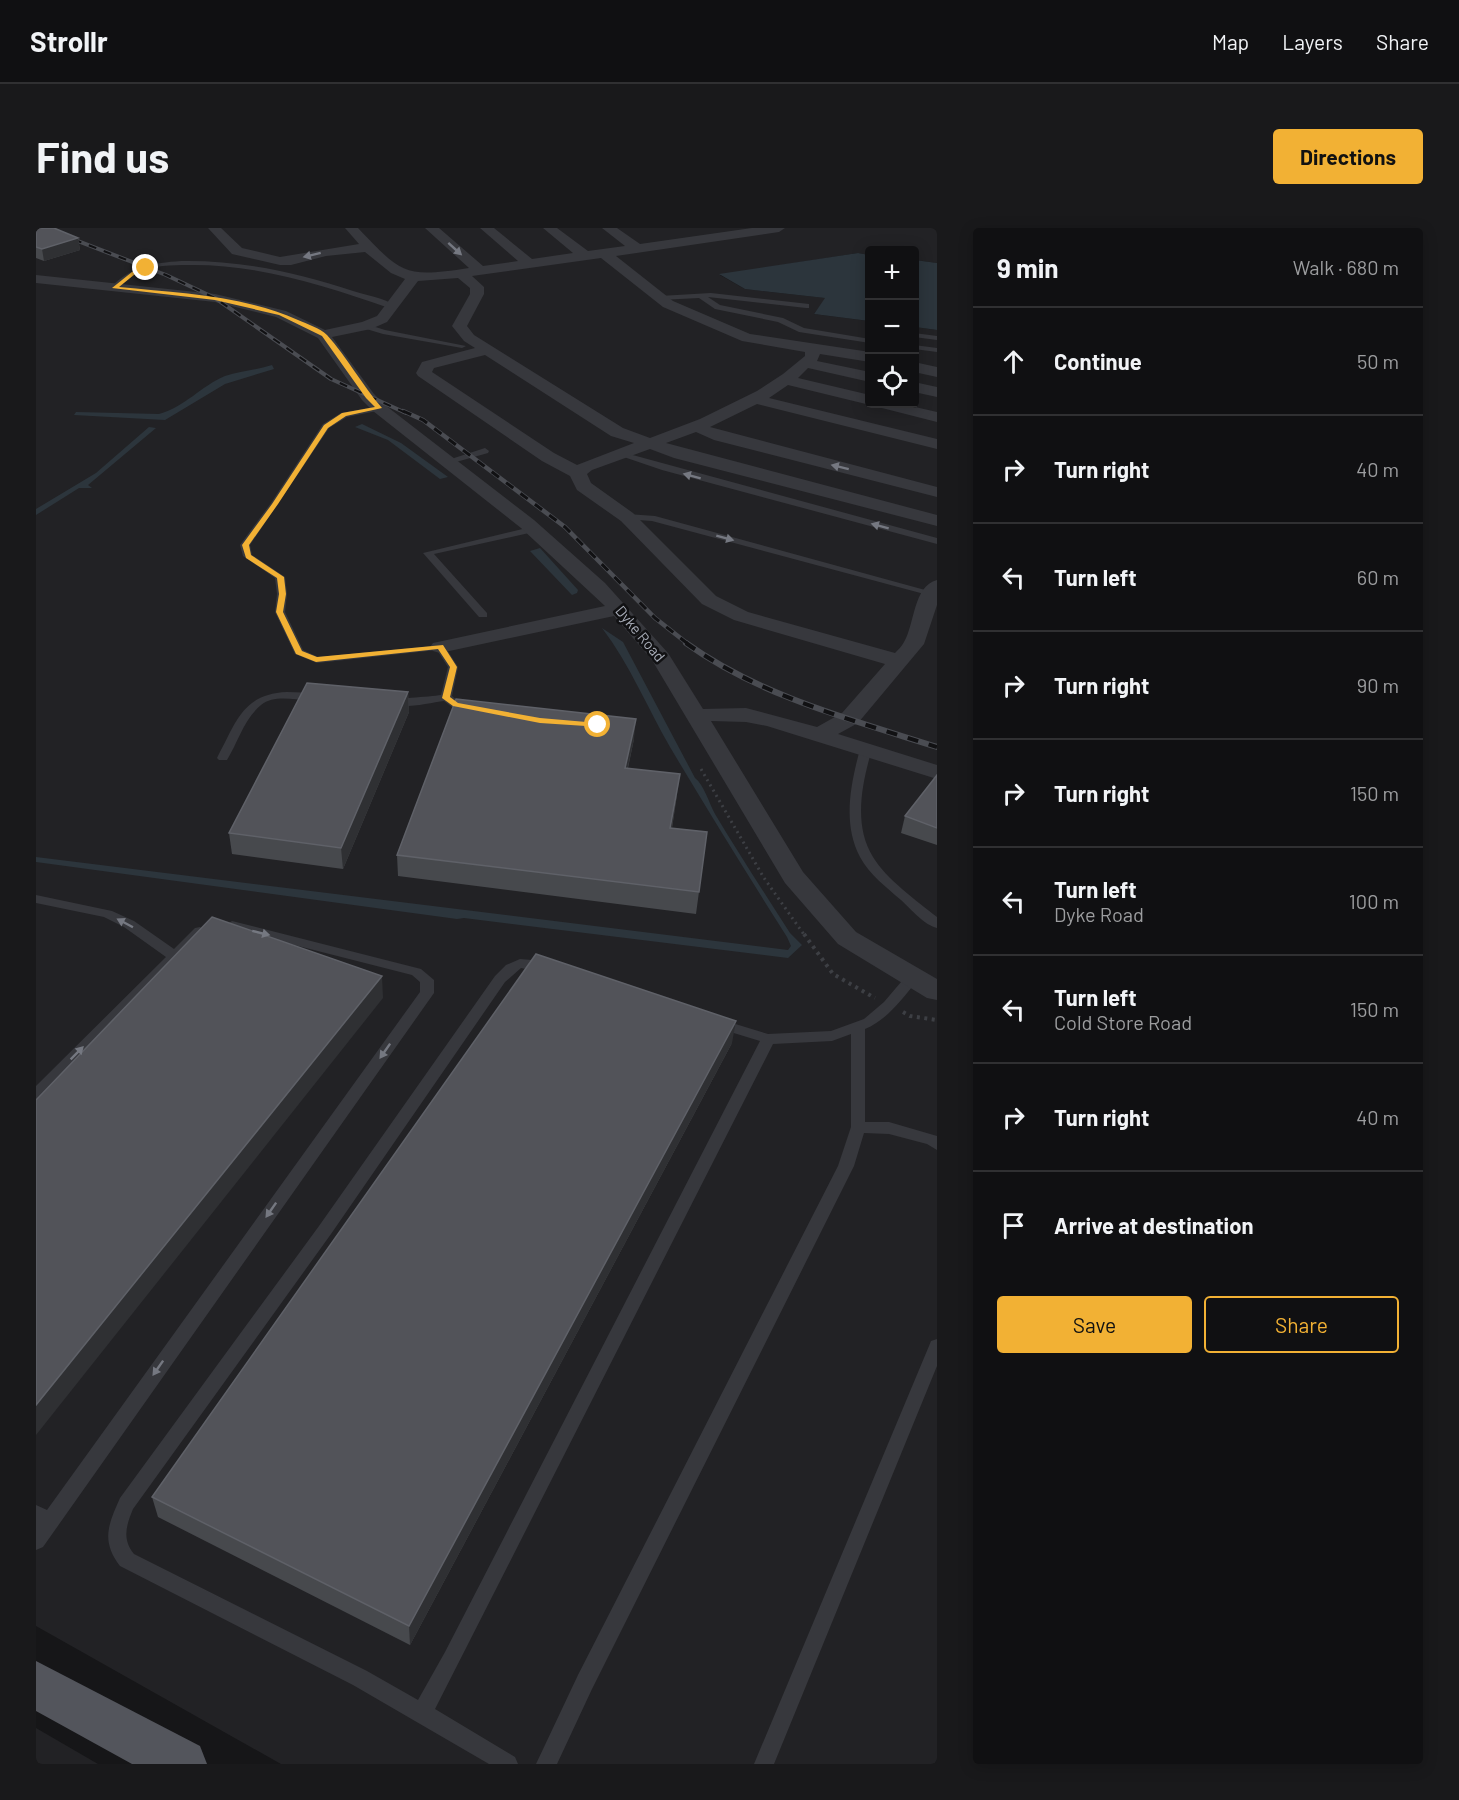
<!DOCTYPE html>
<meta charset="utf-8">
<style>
body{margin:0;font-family:Barlow,sans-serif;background:#19191b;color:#f1f3f6}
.controls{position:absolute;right:18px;top:18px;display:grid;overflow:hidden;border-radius:6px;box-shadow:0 3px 15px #0003}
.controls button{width:54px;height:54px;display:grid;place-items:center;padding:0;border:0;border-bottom:2px solid #303032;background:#101012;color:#f1f3f6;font:30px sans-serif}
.stop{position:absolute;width:18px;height:18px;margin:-14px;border:4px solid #f2b134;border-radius:50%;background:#fff}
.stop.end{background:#f2b134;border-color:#fff;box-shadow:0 2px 6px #0008}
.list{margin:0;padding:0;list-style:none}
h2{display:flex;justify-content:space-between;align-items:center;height:78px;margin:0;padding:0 24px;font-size:26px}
h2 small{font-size:20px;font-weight:400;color:#9c9d9f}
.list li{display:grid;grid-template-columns:39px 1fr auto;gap:18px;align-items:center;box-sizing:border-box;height:108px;padding:0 24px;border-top:2px solid #303032}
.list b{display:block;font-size:22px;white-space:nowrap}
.list p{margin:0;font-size:20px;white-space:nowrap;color:#9c9d9f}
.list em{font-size:20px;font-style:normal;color:#9c9d9f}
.actions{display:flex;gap:12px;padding:18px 24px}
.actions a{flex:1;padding:14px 0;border:2px solid #f2b134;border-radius:6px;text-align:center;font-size:21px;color:#f2b134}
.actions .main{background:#f2b134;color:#111}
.icon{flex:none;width:33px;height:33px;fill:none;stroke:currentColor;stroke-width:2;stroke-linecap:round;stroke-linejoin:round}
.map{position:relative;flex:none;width:901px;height:1536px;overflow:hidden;border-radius:6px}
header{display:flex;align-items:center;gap:36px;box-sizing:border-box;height:84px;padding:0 30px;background:#101012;border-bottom:2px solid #303032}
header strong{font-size:28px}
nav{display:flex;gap:33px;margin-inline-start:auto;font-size:21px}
.intro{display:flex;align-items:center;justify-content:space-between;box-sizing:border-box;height:144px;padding:0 36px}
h1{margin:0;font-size:42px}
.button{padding:15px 27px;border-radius:6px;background:#f2b134;color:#111;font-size:21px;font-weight:700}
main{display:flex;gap:36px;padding:0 36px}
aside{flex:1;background:#101012;border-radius:6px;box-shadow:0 3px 15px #0003}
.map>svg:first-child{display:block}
.built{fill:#222225}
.water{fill:#2c353c}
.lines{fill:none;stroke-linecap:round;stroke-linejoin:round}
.path-far1{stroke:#3d3f44;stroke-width:3;stroke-dasharray:2 4;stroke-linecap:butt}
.path{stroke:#3d3f44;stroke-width:4;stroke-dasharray:3 4.5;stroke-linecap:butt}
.service{fill:#37383d;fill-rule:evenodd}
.minor{fill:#37383d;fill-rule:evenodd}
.primary{fill:#53555c;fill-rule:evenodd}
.rail-far2-casing{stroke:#4a4c52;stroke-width:4}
.rail-far1-casing{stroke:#4a4c52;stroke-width:4.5}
.rail-casing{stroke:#4a4c52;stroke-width:6}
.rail-far2{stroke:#111113;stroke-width:2;stroke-dasharray:8;stroke-linecap:butt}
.rail-far1{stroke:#111113;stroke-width:3;stroke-dasharray:9;stroke-linecap:butt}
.rail{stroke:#111113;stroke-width:4;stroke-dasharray:11;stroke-linecap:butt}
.wall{fill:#47494d}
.shaded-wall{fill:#2f3033}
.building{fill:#525359;stroke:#5f6168;stroke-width:1.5}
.oneway{fill:#757881}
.route{fill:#f2b134}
.labels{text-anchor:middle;stroke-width:5;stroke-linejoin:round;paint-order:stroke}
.far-street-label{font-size:15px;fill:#a8adb8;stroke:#111113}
</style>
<header>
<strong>Strollr</strong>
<nav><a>Map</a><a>Layers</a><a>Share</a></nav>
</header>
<div class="intro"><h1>Find us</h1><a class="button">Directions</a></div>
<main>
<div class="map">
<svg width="901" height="1536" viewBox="0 0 901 1536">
<rect width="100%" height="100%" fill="#161618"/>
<!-- built -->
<g class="built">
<polygon points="0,0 901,0 901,35 879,32 878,22 834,22 833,27 822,25 684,47 709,61 790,70 778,86 833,93 834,176 878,176 879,99 901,102 901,1536 245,1536 0,1398"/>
<polygon points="0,1500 62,1536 0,1536"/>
</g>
<!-- water -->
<g class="water">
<polygon points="822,25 833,27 833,93 778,86 789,70 709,61 683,46"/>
<polygon points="879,32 901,35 901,102 879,99"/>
<path d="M236,137L238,141L189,156L129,192L38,187L40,184L123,186C149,179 165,158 189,148C205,143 221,142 236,137Z"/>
<polygon points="326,196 365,215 412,249 404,251 352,212 319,199"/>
<polygon points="113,199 120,200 52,257 56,260 43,260 0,287 0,281 60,245"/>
<polygon points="504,320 542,362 541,365 536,367 494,323"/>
<path d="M566,400L587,414L659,550C668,557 673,575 679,586C703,626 729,666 754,705L766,717L752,730L428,690L421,691L0,634V629L752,722L755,718L751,709C711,646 672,583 634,519C611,479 594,437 566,400Z"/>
</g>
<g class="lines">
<!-- path-far1 -->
<polyline class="path-far1" points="665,541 728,650 769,708"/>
<!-- path -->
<g class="path">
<polyline points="768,706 797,746 839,770"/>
<polyline points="867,784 874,788 901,792"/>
</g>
<!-- service -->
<g class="service">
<path d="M145,33C204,32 260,44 317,63C330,67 348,70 360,78L353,80C288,57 222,36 152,37C136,37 117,37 102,45C94,49 87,56 80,61L74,60C94,39 117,35 145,33Z"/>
<polygon points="675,65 773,76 773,80 770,80 672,69 684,77 747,90 768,100 834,111 834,115 763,104 742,94 679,81 663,70 624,72 620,70 624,68"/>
<polygon points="330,96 349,102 430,118 426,120 347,106 327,100 326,98"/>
<polygon points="878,105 901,108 901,112 878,109"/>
<polygon points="878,117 901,120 901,124 878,121"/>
<path d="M343,178H346V182L311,189L293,200L214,317L216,327L249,349L251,366L249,384L267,422L282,429L408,417L422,439L416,468L423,474L440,478V482L416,479L408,473C393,475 361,483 350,474C355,470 394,469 405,467L412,439L401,422L281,435L259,426L239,384L241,366L239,350L207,328L204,317L235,275L287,196L305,185Z"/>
<polygon points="449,220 453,223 452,225 413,236 409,233"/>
<polygon points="582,223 901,310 901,316 626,242 582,227"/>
<polygon points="591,286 619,288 900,365 892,367 616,293 588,291 586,289"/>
<polygon points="499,298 504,301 502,303 398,326 451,385 451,389 443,389 387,325"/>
<path d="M251,464L282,465L287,468C274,479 243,462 225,477C208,491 202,514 191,532H183L181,530C200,495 206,466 251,464Z"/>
<path d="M830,518L836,521C826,555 817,597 837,629C850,651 881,673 901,689V700C888,697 875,681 865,672C851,660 833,646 824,629C806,595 815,555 824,521Z"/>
<polygon points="0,667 76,683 98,693 138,721 159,700 164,699 170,703 5,871 0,872 0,858 130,729 88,699 68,689 0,675"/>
<polygon points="196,693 385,741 398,752 398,765 7,1319 0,1322 0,1277 11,1282 384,764 384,754 376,747 191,700 190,697"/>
<path d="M484,731L496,732L515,737L517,740L510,745L485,740L469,754L295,1006L97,1281C90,1298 86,1311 98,1326L331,1443L382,1472L409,1424L724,813L678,799L676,796L678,793L683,791L732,806L795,803L828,791L848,774L871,747H881L883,750L881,753C866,771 851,792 829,801V894H853L901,908V922L891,916L853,906L828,905L818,938L556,1461L521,1536H500L542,1447L802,938L815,899V806L796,813L737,816L399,1481L479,1529L482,1536H453L317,1457L84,1338C65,1313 72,1297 84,1270L283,998L459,748L470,737Z"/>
<polygon points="901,1111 901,1138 738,1536 718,1536 893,1118 895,1113"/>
</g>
<!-- minor -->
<g class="minor">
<path d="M172,0H185L206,20L244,29L323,16L309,0H322C366,46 368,50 433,40L389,0H403L447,38L482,33L444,0H458L496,31L537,25L507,0H521L552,23L589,18L566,0H581L604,16L716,0H749L743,4L580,28L637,73L714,106L834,124V134L784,126L781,133L834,144V154L772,140L762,150L834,167V176H839L834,177L752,157L733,170L901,211V221L721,176L674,199L901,259V269L678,212L660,204L630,215L901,287V298L638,230L614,221L556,242L551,246L555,255L597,285L680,368L712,384L859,425C862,422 866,418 868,414C879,396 877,358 901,352V377L888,416L822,495L802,506L901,537V551L731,498L710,494L675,493L767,644L820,704L901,751V772L891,770L802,716L749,655L616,432L578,388L404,425L397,423L394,419L397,415L569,378L485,300L337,183L326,172L282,110L240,89L179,74L0,55V47L179,66L250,83L289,102L326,94L341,88L369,51L355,45L329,24L290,28L255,37H244L196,26ZM565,30L627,79L706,113L769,124V128L747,146L721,163L664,191L614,210L587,200L438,107L431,98L448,66V59L436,48ZM422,50L434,60V66L416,98L428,113L439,120L386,134L380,145L382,148L506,233L534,248L541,262L585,293L666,376L698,392L849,436L806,485L781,499L710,480L667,481L632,425L569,355L498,292L349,177L338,166L296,109L335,101L351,94L382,53ZM449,127L575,208L598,215L541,237L518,225L396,144L398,140Z"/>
<polygon points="878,134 901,139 901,149 878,144"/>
<polygon points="878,154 901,159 901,169 878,164"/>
<polygon points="840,176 866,176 901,184 901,194 842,179"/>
</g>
<!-- primary -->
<polygon class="primary" points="0,1433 164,1518 171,1536 96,1536 0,1483"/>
<defs>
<polyline id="rail-far2" points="8,0 130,47 179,70 295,151 370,185"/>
<polyline id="rail-far1" points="367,183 387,192 529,299 619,390 652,416"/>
<path id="rail" d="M650,415C724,468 816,492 901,519"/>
</defs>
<!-- rail-far2 casing -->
<use href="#rail-far2" class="rail-far2-casing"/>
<!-- rail-far1 casing -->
<use href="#rail-far1" class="rail-far1-casing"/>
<!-- rail casing -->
<use href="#rail" class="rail-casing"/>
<!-- rail-far2 -->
<use href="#rail-far2" class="rail-far2"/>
<!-- rail-far1 -->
<use href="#rail-far1" class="rail-far1"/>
<!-- rail -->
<use href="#rail" class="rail"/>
</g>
<!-- wall -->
<g class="wall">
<polygon points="0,0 42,10 44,22 8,33 0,30"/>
<polygon points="372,464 373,484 307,641 196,626 193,605"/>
<polygon points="598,511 592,540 641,567 636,600 671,604 660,686 362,648 361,627"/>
<polygon points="901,547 901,617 865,605 869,588"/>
<polygon points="696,815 374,1417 122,1289 116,1269"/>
</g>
<!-- shaded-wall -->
<g class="shaded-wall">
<polygon points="42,10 44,22 8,33 6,21"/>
<polygon points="372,464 373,484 307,641 305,620"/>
<polygon points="600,491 598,511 587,561 589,540"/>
<polygon points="644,546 641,567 632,621 634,600"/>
<polygon points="346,748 347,770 0,1207 0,1177"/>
<polygon points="700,793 696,815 374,1417 373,1398"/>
</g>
<!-- building -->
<g class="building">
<polygon points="0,0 18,0 42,10 6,21 0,19"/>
<polygon points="271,455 372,464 305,620 193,605"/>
<polygon points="420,471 600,491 589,540 644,546 634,600 671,604 663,664 361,627"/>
<polygon points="901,547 901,600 869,588"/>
<polygon points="176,689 346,748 0,1177 0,872"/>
<polygon points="500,726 700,793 373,1398 116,1269"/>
</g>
<!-- one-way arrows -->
<defs><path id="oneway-solid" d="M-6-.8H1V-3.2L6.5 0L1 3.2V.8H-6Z" transform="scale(1.5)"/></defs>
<g class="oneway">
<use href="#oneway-solid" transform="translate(419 21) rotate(42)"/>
<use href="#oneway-solid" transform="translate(276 27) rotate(166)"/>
<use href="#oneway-solid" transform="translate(804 239) rotate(-166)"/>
<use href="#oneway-solid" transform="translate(656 248) rotate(-165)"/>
<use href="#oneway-solid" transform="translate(844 298) rotate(-165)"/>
<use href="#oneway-solid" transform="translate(689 310) rotate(15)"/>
<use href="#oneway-solid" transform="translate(89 695) rotate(-152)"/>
<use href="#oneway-solid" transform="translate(225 705) rotate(14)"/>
<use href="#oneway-solid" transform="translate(349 823) rotate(125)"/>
<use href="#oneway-solid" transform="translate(41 825) rotate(-45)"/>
<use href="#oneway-solid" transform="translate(235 982) rotate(125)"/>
<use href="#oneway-solid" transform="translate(122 1140) rotate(125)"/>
</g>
<!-- route -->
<path class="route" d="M110,38L112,41L99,46L83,59C143,65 206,67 262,92C271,96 284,100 291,107C311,129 326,157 346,180L310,188L292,200L242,276L213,317L215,327L248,349L250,366L247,384L266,423L281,429L407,417L421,439L414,469L422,475L504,490L562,495L566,497L565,499L504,495L417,478L406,470L414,439L402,421L280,434L260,426L240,384L243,366L241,350L210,330L206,317L236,276L288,197L306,185L339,179L330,170L286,108L243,87L179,72L76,60L96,44Z"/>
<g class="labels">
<!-- far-street labels -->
<g class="far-street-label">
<text transform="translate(604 406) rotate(50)" y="5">Dyke Road</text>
</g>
</g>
</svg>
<div class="controls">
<button>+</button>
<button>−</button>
<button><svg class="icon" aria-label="locate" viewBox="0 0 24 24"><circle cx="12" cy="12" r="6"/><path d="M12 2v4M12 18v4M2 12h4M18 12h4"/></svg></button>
</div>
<div class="stop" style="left:562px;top:497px"></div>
<div class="stop end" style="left:110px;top:40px"></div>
</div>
<aside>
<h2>9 min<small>Walk · 680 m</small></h2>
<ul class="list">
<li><svg class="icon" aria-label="ahead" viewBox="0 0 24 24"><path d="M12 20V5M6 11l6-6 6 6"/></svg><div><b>Continue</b></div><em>50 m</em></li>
<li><svg class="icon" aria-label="right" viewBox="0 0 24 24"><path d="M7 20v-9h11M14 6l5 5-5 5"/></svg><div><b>Turn right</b></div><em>40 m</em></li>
<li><svg class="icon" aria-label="left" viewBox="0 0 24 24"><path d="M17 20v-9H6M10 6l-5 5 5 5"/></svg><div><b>Turn left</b></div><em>60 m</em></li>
<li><svg class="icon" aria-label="right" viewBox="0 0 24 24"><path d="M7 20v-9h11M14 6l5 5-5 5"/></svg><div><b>Turn right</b></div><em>90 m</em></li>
<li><svg class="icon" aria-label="right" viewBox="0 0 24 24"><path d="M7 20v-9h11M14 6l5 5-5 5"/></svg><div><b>Turn right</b></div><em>150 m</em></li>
<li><svg class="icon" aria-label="left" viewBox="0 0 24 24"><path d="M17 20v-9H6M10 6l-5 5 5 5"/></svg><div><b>Turn left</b><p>Dyke Road</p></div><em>100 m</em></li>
<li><svg class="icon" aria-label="left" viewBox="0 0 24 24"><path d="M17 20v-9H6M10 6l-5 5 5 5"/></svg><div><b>Turn left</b><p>Cold Store Road</p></div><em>150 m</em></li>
<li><svg class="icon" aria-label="right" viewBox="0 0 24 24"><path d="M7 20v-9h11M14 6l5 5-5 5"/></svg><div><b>Turn right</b></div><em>40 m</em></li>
<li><svg class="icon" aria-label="arrive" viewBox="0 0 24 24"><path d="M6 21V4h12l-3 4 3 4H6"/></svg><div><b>Arrive at destination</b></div></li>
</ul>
<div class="actions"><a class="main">Save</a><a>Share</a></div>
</aside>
</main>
